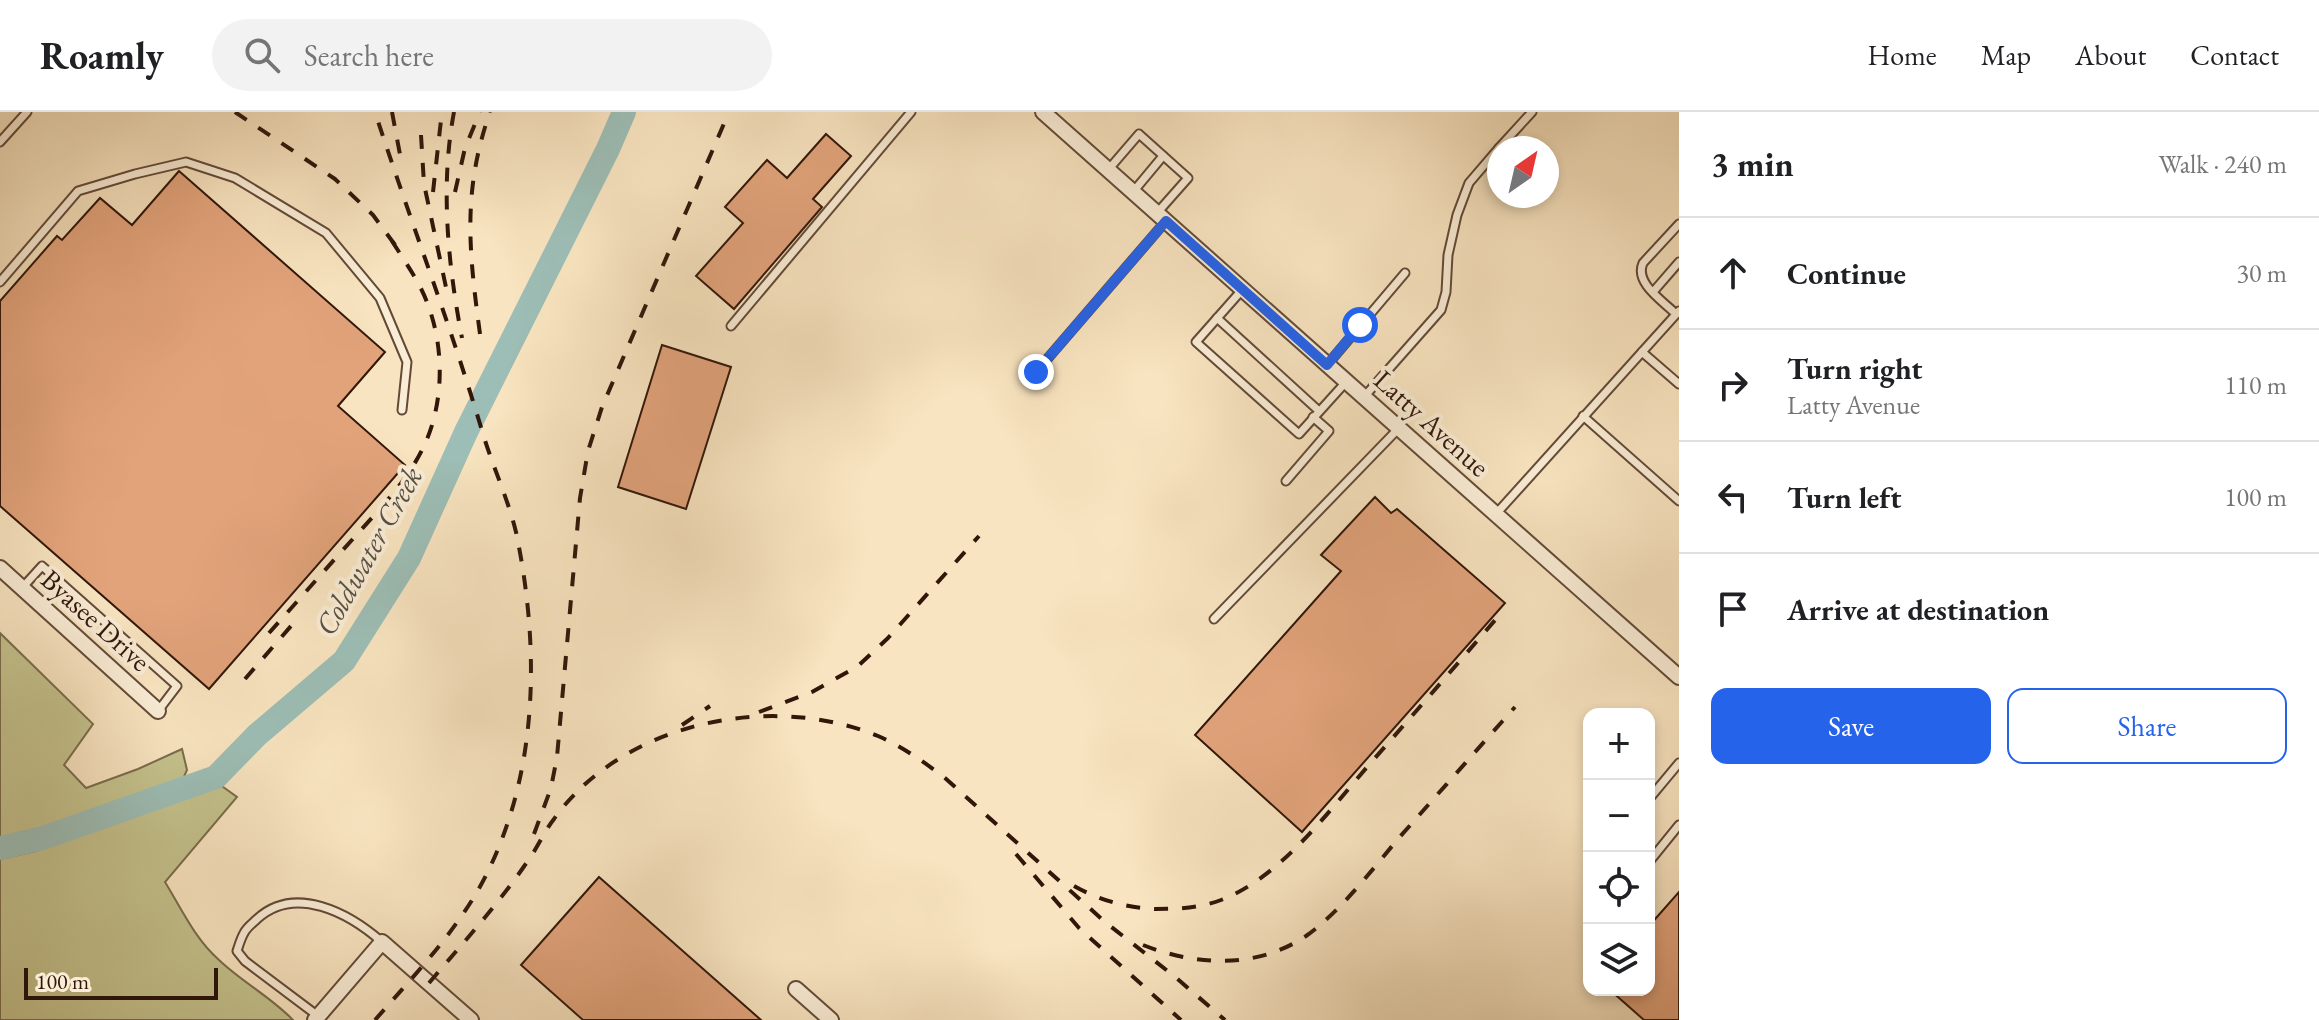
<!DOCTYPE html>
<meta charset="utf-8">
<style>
body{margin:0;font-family:"EB Garamond",serif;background:#f2f2f2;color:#202124}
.controls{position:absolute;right:24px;bottom:24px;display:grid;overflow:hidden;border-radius:16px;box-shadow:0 4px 12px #0003}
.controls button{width:72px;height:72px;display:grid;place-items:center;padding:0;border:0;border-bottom:2px solid #e0e0e0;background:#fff;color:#202124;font:40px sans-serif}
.compass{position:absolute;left:1487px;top:24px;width:72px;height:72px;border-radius:50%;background:#fff;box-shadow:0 4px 12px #0003;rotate:34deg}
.scale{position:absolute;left:24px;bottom:20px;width:194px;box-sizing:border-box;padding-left:8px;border:4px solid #31160a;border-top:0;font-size:22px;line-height:28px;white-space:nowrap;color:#31160a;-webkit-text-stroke:6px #faedd6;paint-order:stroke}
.stop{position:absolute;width:24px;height:24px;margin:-18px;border:6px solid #2563eb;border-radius:50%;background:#fff}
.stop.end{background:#2563eb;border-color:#fff;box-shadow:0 2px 8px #0008}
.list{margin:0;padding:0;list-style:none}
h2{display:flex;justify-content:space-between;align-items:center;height:104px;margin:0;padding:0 32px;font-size:34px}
h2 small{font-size:26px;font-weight:400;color:#757577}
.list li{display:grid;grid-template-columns:52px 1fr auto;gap:24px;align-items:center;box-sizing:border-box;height:112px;padding:0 32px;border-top:2px solid #e0e0e0}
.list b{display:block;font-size:30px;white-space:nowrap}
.list p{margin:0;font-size:26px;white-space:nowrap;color:#757577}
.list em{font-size:26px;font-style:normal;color:#757577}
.actions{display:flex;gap:16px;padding:24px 32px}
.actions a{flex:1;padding:18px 0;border:2px solid #2563eb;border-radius:16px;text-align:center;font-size:28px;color:#2563eb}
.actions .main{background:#2563eb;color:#fff}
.icon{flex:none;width:44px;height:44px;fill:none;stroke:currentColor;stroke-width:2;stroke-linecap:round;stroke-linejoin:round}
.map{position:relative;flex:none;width:1679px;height:908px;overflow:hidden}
header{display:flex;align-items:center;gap:48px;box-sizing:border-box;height:112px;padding:0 40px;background:#fff;border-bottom:2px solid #e0e0e0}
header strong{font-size:38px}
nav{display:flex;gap:44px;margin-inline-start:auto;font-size:28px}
.search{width:560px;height:72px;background:#f2f2f2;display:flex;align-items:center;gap:20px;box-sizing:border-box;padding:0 28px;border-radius:44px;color:#757577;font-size:30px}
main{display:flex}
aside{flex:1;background:#fff}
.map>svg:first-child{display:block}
.green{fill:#c4c28d;stroke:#7a6c4c;stroke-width:2}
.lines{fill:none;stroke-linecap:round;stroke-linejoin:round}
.river{stroke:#9dbeb6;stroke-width:24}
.building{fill:#e2a37b;stroke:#31160a;stroke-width:2}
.service-casing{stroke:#634a38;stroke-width:11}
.minor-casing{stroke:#634a38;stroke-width:18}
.service{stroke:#faedd6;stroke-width:7}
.minor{stroke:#faedd6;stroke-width:14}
.rail{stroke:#31160a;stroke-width:4;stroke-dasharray:14 14;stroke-linecap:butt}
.route{stroke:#2563eb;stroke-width:10}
.labels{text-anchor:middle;stroke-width:8;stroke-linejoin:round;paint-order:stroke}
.street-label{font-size:28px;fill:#31160a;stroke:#faedd6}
.water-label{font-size:30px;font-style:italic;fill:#575146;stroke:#faedd6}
</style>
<header>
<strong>Roamly</strong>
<div class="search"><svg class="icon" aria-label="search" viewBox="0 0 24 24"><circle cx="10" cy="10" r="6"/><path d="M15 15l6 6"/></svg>Search here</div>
<nav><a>Home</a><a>Map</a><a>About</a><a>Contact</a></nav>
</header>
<main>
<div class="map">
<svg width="1679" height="908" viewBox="0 0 1679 908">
<rect width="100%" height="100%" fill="#f8e4c0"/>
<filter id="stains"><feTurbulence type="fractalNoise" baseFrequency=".0025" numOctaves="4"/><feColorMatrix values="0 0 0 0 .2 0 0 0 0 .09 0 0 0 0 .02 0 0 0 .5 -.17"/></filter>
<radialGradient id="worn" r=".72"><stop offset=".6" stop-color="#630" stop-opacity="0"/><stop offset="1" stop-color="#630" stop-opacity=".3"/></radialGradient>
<!-- green -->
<g class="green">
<polygon points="0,521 93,612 64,653 86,676 138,657 182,637 187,658 183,667 56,716 0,730"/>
<path d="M219,672L237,685L165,770C181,796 195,827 219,848C242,870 271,885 293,908H0V747L36,739Z"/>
</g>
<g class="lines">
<!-- river -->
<polyline class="river" points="0,736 43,726 216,665 257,623 344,549 409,446 466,320 608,37 624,0"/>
</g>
<!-- building -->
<g class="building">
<polygon points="826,22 851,44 813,87 822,95 734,197 696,164 743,111 725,95 767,48 787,66"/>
<polygon points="179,59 385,240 338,294 405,353 209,577 0,394 0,189 57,124 62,128 100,86 132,113"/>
<polygon points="662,233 731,255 686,397 618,375"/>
<polygon points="1375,385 1391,401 1397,397 1505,491 1302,720 1195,623 1341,459 1321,443"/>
<polygon points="599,765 761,908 583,908 521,853"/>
<polygon points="1679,780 1679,908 1644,908 1610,878 1649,878 1649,814"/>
</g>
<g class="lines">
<defs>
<g id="service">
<polyline points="0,30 27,0"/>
<polyline points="1499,36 1532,0"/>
<polyline points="1108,58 1139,22 1188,66 1157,101"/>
<polyline points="1133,80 1163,44"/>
<polyline points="0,170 78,79 135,62 186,50 235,66 326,121 380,186 407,250 402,298"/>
<polyline points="1242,178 1196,230 1299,322 1346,270"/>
<polyline points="1653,180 1679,150"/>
<path d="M1676,202C1663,189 1634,171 1643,151L1679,112"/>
<polyline points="1217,206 1319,299"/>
<polyline points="731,214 911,0"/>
<polyline points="1642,240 1679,272"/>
<polyline points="1327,253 1405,161"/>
<polyline points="1036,260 1166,109"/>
<polyline points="1364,285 1441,198 1446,180 1448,143 1457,103 1469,71 1499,36"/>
<polyline points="1583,304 1679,389"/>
<polyline points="1286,369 1329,319 1313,305"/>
<polyline points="1496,402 1679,199"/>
<polyline points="22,476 42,454 177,574 158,599"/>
<polyline points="1214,507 1399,316"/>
<polyline points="1649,687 1679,651"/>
<polyline points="1649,750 1679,713"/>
<path d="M318,904L245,849L237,839C239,833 241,826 244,821C247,815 253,811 257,807C295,772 349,801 382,830"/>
</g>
<g id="minor">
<polyline points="1043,0 1679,565"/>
<polyline points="0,456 158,599"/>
<polyline points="796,877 831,908"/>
<polyline points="315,908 382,830 471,908"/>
</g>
</defs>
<!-- service casing -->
<use href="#service" class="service-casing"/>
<!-- minor casing -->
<use href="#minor" class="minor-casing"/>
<!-- service -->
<use href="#service" class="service"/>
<!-- minor -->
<use href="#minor" class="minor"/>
<!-- rail -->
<g class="rail">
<polyline points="235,0 335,67 373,103 398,137"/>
<polyline points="392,0 402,53"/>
<path d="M454,0C440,74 448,153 462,226"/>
<polyline points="421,23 424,72 447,180"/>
<polyline points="433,80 441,8"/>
<polyline points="455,80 465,36 480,0"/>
<path d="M480,222C469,140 462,80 490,0"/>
<path d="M269,521C296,491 323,460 351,429C376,401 405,372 422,338C444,295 445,238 428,193C420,170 405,150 392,129"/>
<polyline points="245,567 291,514"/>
<polyline points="759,600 812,580 858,554 888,526 979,424"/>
<polyline points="682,613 710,594"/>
<polyline points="534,722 551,676 557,645 580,386 588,339 602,295 729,0"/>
<polyline points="1016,742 1079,816 1181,908"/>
<path d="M1074,774C1099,788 1127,796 1155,797C1178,797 1200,796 1221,788C1281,765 1327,701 1368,654C1411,605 1454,556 1496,507"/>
<path d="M1143,833C1196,854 1257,857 1306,824C1340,800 1371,759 1398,727C1437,683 1476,639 1515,595"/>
<path d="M429,871C462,832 496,795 525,753C536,739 543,721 554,707C561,696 573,684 582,675C658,604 783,585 878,624C903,635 924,650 945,666L1105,810L1174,864L1225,908"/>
<path d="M375,908C417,860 464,812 491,753C539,650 539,530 516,420C508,387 493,355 483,322C451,214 410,108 375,0"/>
</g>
</g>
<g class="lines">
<!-- route -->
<polyline class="route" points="1036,260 1166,109 1327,253 1360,213"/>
</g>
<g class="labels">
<!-- street labels -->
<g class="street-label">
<text transform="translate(1432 311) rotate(42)" y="10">Latty Avenue</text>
<text transform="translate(96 508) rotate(42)" y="10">Byasee Drive</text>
</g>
<!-- water labels -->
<g class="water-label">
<text transform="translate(369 439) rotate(-61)" y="10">Coldwater Creek</text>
</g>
</g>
<rect width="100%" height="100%" filter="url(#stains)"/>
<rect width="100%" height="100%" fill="url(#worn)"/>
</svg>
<div class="controls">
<button>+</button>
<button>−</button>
<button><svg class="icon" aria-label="locate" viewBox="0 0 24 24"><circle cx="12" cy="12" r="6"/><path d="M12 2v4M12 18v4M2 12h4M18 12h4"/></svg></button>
<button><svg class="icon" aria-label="layers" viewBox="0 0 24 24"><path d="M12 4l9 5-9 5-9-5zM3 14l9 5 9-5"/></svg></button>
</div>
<svg class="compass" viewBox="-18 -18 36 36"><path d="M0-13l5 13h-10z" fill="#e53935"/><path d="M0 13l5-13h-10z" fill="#757577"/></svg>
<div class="scale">100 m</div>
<div class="stop" style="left:1360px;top:213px"></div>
<div class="stop end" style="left:1036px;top:260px"></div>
</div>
<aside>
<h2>3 min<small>Walk · 240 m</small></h2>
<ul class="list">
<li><svg class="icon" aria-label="ahead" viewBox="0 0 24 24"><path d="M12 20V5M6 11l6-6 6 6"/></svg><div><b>Continue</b></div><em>30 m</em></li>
<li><svg class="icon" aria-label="right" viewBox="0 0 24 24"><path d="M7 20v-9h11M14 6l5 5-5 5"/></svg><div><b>Turn right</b><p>Latty Avenue</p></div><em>110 m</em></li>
<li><svg class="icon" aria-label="left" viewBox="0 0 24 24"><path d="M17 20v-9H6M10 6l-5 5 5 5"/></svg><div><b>Turn left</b></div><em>100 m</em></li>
<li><svg class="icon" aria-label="arrive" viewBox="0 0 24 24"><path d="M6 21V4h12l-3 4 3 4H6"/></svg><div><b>Arrive at destination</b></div></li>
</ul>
<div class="actions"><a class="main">Save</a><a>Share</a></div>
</aside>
</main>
